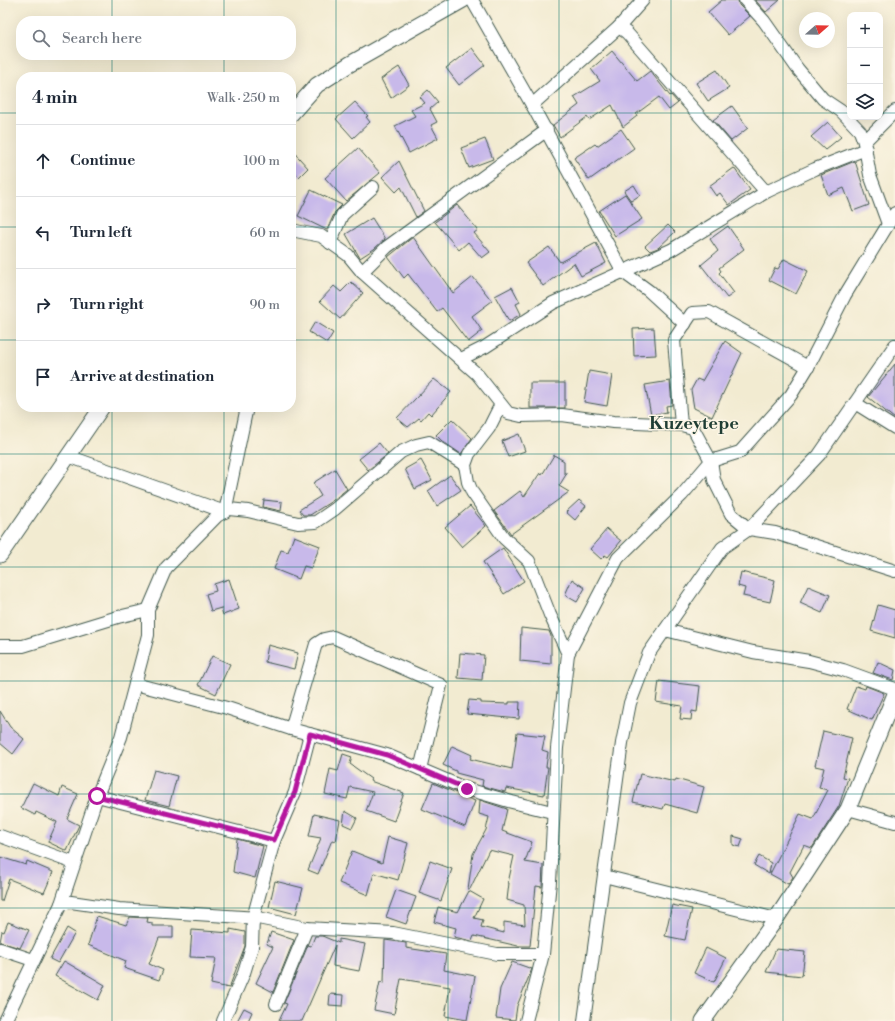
<!DOCTYPE html>
<meta charset="utf-8">
<style>
body{margin:0;font-family:"Libre Bodoni",serif;background:#f6f6f7;color:#1f2937}
.controls{position:absolute;right:12px;top:12px;display:grid;overflow:hidden;border-radius:8px;box-shadow:0 4px 16px #0002}
.controls button{width:36px;height:36px;display:grid;place-items:center;padding:0;border:0;border-bottom:1px solid #e0e1e3;background:#fff;color:#1f2937;font:20px sans-serif}
.compass{position:absolute;left:799px;top:12px;width:36px;height:36px;border-radius:50%;background:#fff;box-shadow:0 4px 16px #0002;rotate:70deg}
.stop{position:absolute;width:12px;height:12px;margin:-9px;border:3px solid #b5179e;border-radius:50%;background:#fff}
.stop.end{background:#b5179e;border-color:#fff;box-shadow:0 1px 4px #0008}
.list{margin:0;padding:0;list-style:none}
h2{display:flex;justify-content:space-between;align-items:center;height:52px;margin:0;padding:0 16px;font-size:17px}
h2 small{font-size:13px;font-weight:400;color:#747a83}
.list li{display:grid;grid-template-columns:26px 1fr auto;gap:12px;align-items:center;box-sizing:border-box;height:72px;padding:0 16px;border-top:1px solid #e0e1e3}
.list b{display:block;font-size:15px;white-space:nowrap}
.list em{font-size:13px;font-style:normal;color:#747a83}
.icon{flex:none;width:22px;height:22px;fill:none;stroke:currentColor;stroke-width:2;stroke-linecap:round;stroke-linejoin:round}
.map{position:relative;flex:none;width:895px;height:1021px;overflow:hidden}
.search{position:absolute;background:#fff;box-shadow:0 4px 16px #0002;left:16px;top:16px;width:280px;height:44px;display:flex;align-items:center;gap:10px;box-sizing:border-box;padding:0 14px;border-radius:16px;color:#747a83;font-size:15px}
.panel{position:absolute;background:#fff;box-shadow:0 4px 16px #0002;left:16px;top:72px;width:280px;height:340px;border-radius:16px}
.map>svg:first-child{display:block}
.building{fill:#c8b9ea}
.lines{fill:none;stroke-linecap:round;stroke-linejoin:round}
.minor-casing{stroke:#3f574c;stroke-width:14}
.tertiary-casing{stroke:#3f574c;stroke-width:17}
.minor{stroke:#fff;stroke-width:12}
.tertiary{stroke:#fff;stroke-width:15}
.route{stroke:#b5179e;stroke-width:5}
.grid{fill:none;stroke:#0f766e;stroke-width:1;stroke-opacity:0.55}
.labels{text-anchor:middle;stroke-width:3;stroke-linejoin:round;paint-order:stroke}
.district-label{font-size:18px;font-weight:bold;fill:#1f3d34;stroke:#fcf5e5}
</style>
<div class="map">
<svg width="895" height="1021" viewBox="0 0 895 1021">
<rect width="100%" height="100%" fill="#fcf5e5"/>
<filter id="ink" filterUnits="userSpaceOnUse"><feTurbulence type="fractalNoise" baseFrequency=".025" numOctaves="2"/><feDisplacementMap in="SourceGraphic" scale="8" xChannelSelector="R" yChannelSelector="G"/><feConvolveMatrix kernelMatrix="1 2 1 2 8 2 1 2 1" color-interpolation-filters="sRGB"/></filter>
<filter id="wash" filterUnits="userSpaceOnUse"><feTurbulence type="fractalNoise" baseFrequency=".012" numOctaves="4" result="noise"/><feDisplacementMap in="SourceGraphic" scale="16" xChannelSelector="R" yChannelSelector="G"/><feGaussianBlur stdDeviation="0.9" result="paint"/><feColorMatrix in="noise" values="0 0 0 0 0 0 0 0 0 0 0 0 0 0 0 0 0 1.4 0 .05"/><feComposite in="paint" operator="in"/></filter>
<g filter="url(#wash)">
<rect width="100%" height="100%" fill="#f2ebd1"/>
<g id="blocks">
<!-- building -->
<g class="building">
<polygon points="722,0 738,0 739,5 750,16 728,35 708,12"/>
<polygon points="755,0 780,0 766,12"/>
<polygon points="472,48 485,65 459,85 446,68"/>
<polygon points="612,51 637,81 650,71 670,96 671,95 678,103 669,110 659,97 636,114 637,116 623,127 612,105 589,120 587,117 560,137 553,125 579,105 574,97 600,81 591,69"/>
<polygon points="399,67 409,85 391,98 381,79"/>
<polygon points="717,70 729,88 708,101 696,83"/>
<polygon points="428,90 438,102 430,109 437,122 431,125 438,138 409,153 395,126 415,116 411,110 425,103 420,97"/>
<polygon points="355,102 368,116 366,117 370,122 353,138 336,119"/>
<polygon points="732,106 748,128 731,141 713,120"/>
<polygon points="828,122 841,137 825,150 811,137"/>
<polygon points="621,129 634,148 589,180 574,158 595,144 597,146"/>
<polygon points="485,139 493,159 469,168 461,148"/>
<polygon points="358,148 380,173 346,201 325,178"/>
<polygon points="291,149 308,168 299,177 291,168"/>
<polygon points="399,161 424,211 416,217 401,187 396,192 382,177"/>
<polygon points="855,161 869,205 853,211 844,188 828,195 821,175"/>
<polygon points="734,168 750,190 729,205 720,193 716,196 709,186"/>
<polygon points="634,185 640,195 631,201 624,191"/>
<polygon points="311,190 342,205 335,212 327,230 298,216"/>
<polygon points="625,194 642,219 615,236 599,211"/>
<polygon points="457,205 478,230 474,233 490,252 482,258 468,242 459,250 435,222"/>
<polygon points="372,218 385,239 374,249 360,258 346,234"/>
<polygon points="668,225 675,232 658,248 650,251 645,246"/>
<polygon points="728,226 744,249 719,268 721,271 719,273 734,293 727,298 701,265 718,251 710,239"/>
<polygon points="413,237 453,293 473,277 492,301 472,316 482,331 468,342 442,308 437,312 408,274 404,278 388,257"/>
<polygon points="596,243 606,263 581,276 574,263 543,286 526,263 549,247 560,262"/>
<polygon points="784,259 808,271 796,294 769,280 775,268 778,269"/>
<polygon points="351,282 363,293 340,319 320,301 334,286 341,292"/>
<polygon points="512,287 520,302 516,304 521,314 509,321 495,296"/>
<polygon points="315,322 333,333 327,343 309,332"/>
<polygon points="654,328 656,355 634,356 633,329"/>
<polygon points="725,341 742,353 712,417 694,408 691,390 697,379 702,381"/>
<polygon points="895,364 895,419 868,397"/>
<polygon points="589,371 612,375 607,406 584,402"/>
<polygon points="434,379 451,392 431,415 428,412 421,420 419,418 408,427 397,418"/>
<polygon points="670,381 672,405 666,406 667,412 651,415 645,385"/>
<rect x="530" y="383" width="35" height="25"/>
<polygon points="452,419 472,438 461,454 442,441 436,435"/>
<polygon points="519,434 525,451 508,457 502,441"/>
<polygon points="379,443 388,454 368,470 359,459"/>
<polygon points="554,455 564,461 564,473 567,473 559,486 569,492 511,534 494,511 520,491 524,497 540,473 542,475"/>
<polygon points="421,460 432,480 415,489 405,469"/>
<polygon points="335,469 347,489 332,501 310,515 303,515 299,510 321,496 313,483"/>
<polygon points="450,475 461,490 437,506 428,491"/>
<polygon points="264,500 282,502 281,511 263,507"/>
<polygon points="579,500 586,506 575,520 566,512"/>
<polygon points="470,506 486,526 462,547 445,527"/>
<polygon points="607,529 621,541 608,557 605,555 601,559 590,549"/>
<polygon points="294,536 320,546 311,568 304,566 299,579 274,569 281,550 288,552"/>
<polygon points="503,548 524,581 504,594 483,562"/>
<polygon points="741,572 775,580 770,602 743,596 745,588 738,586"/>
<polygon points="229,579 239,609 223,615 221,608 211,611 206,594 216,591 214,584"/>
<polygon points="572,579 585,588 577,602 565,595"/>
<polygon points="808,586 830,595 822,613 800,603"/>
<polygon points="878,605 895,610 895,638 871,631"/>
<polygon points="521,628 549,631 551,636 551,664 520,661"/>
<polygon points="268,645 298,653 294,669 265,662"/>
<polygon points="460,653 484,655 482,680 458,678"/>
<polygon points="212,656 230,664 216,694 198,685"/>
<polygon points="878,662 895,670 893,680 873,673"/>
<polygon points="659,681 700,686 697,712 692,711 691,720 680,719 682,706 656,702"/>
<polygon points="856,686 865,689 866,686 884,693 872,720 847,709"/>
<polygon points="469,700 481,701 481,703 509,704 509,702 520,702 519,719 467,714"/>
<polygon points="0,711 10,727 24,739 13,754 0,743"/>
<polygon points="823,731 852,738 843,777 848,778 839,806 812,848 804,845 790,872 793,877 788,884 770,874 800,814 813,819 828,790 819,788 824,768 815,766"/>
<polygon points="517,733 545,736 542,750 548,752 546,767 548,767 544,795 506,788 505,792 482,786 483,780 456,773 456,771 443,765 452,746 472,755 470,759 512,769"/>
<polygon points="343,754 352,757 350,764 371,779 370,781 404,793 394,821 366,811 373,792 350,787 347,799 325,794 330,769 338,771"/>
<polygon points="154,770 177,776 169,806 145,800"/>
<polygon points="640,774 675,782 676,779 704,787 697,813 665,804 663,809 633,802"/>
<polygon points="33,783 59,796 62,787 78,794 67,819 79,825 67,851 48,842 57,822 36,812 35,815 21,808"/>
<polygon points="433,783 475,801 465,827 422,809"/>
<polygon points="480,800 507,809 502,831 532,842 525,862 543,865 542,887 536,886 530,946 518,946 474,936 472,941 454,937 456,928 434,922 438,907 458,912 469,891 483,899 474,918 483,920 481,927 504,933 504,922 525,925 524,905 507,900 509,883 508,883 514,856 489,850 470,889 468,889 473,854 486,830 489,817 479,814"/>
<polygon points="345,811 357,818 352,828 343,824"/>
<polygon points="314,814 340,820 336,841 332,840 318,874 308,870 321,838 309,836"/>
<polygon points="733,836 743,839 740,847 733,845"/>
<polygon points="388,837 408,843 398,880 374,873 368,895 339,883 352,851 382,863"/>
<polygon points="237,839 263,846 255,878 233,872"/>
<polygon points="759,856 771,863 769,874 754,865"/>
<polygon points="0,857 26,865 27,861 53,872 44,893 9,879 2,901 0,901"/>
<polygon points="430,861 452,869 441,901 419,893"/>
<polygon points="275,881 303,888 296,914 269,907"/>
<polygon points="396,890 416,897 406,924 386,917"/>
<polygon points="672,905 692,909 685,940 665,936"/>
<polygon points="97,916 126,925 130,917 148,918 147,922 152,923 152,926 173,926 173,938 159,938 149,964 163,970 159,980 124,968 126,961 88,945"/>
<polygon points="8,922 29,930 20,948 0,942 2,931 4,932"/>
<polygon points="67,928 75,933 58,963 50,959"/>
<polygon points="230,929 245,932 245,946 229,988 211,984 216,958 190,957 192,930 230,933"/>
<polygon points="271,932 294,940 273,992 256,983 273,947 267,944"/>
<polygon points="315,936 322,936 339,943 339,939 365,944 359,971 333,966 335,945 302,1021 279,1021 287,1004 284,1003 308,945 311,946"/>
<polygon points="385,940 406,943 406,948 446,954 444,970 475,976 467,1020 445,1016 450,987 401,979 394,1014 374,1010 380,982 384,983"/>
<polygon points="706,948 726,958 714,982 694,973"/>
<polygon points="776,949 805,952 802,976 766,972"/>
<polygon points="64,961 105,985 98,1000 55,976"/>
<polygon points="512,962 532,969 517,1006 515,1020 496,1018 500,989"/>
<polygon points="330,994 344,995 343,1006 329,1005"/>
<polygon points="244,1008 252,1012 248,1021 237,1021"/>
</g>
</g>
</g>
<g filter="url(#ink)">
<use href="#blocks" fill-opacity="0" stroke="#3f574c" stroke-width="1"/>
<g class="lines">
<defs>
<g id="minor">
<polyline points="472,0 532,105"/>
<polyline points="745,0 764,21 797,68 823,99 841,111 860,131 864,142 870,175 888,224"/>
<polyline points="619,27 643,0"/>
<polyline points="864,142 895,111"/>
<polyline points="291,230 321,236 348,255 362,272 477,374 508,413 521,416 562,415 613,422 681,425 693,428 711,461 714,480 731,514 749,529 775,533 895,571"/>
<polyline points="330,243 342,215 373,187"/>
<polyline points="362,272 387,247 547,130"/>
<polyline points="685,324 649,291 623,272 532,105 619,27 627,33 766,192"/>
<polyline points="461,359 485,347 553,303 671,250 766,192 815,169 866,149"/>
<polyline points="855,403 895,428"/>
<polyline points="500,406 489,428 469,454 465,465 468,482 472,492 504,538 529,561 550,615 568,654"/>
<polyline points="681,425 674,340 692,313 709,312 808,367"/>
<polyline points="68,456 225,512 247,407"/>
<polyline points="665,630 753,652 809,661 843,670 895,689"/>
<polyline points="0,646 23,646 118,617 148,610"/>
<polyline points="135,684 227,708 291,729 387,755 467,789 512,802 552,812"/>
<polyline points="291,729 316,644 324,639 333,637 441,685 420,769"/>
<polyline points="97,796 274,841"/>
<polyline points="848,809 895,822"/>
<polyline points="0,836 74,863"/>
<polyline points="604,876 776,919"/>
<polyline points="61,904 97,796 121,737 148,635 148,610 166,568 217,516 229,509 248,511 298,523 316,522 335,509 401,452 416,445 429,442 465,465"/>
<polyline points="0,949 33,960"/>
<polyline points="276,1004 307,928"/>
<polyline points="5,1021 61,904 71,902 119,909 258,918 307,928 393,933 497,954 543,954"/>
<polyline points="223,1021 244,973 252,947 253,918 274,841 295,792 310,734"/>
<polyline points="526,1021 543,954 550,882 557,748 568,654 618,558 682,495 711,461 740,452 791,395 808,367 845,295 895,213"/>
<polyline points="584,1021 622,743 630,703 649,653 676,614 722,548 749,529 819,455 895,345"/>
</g>
<g id="tertiary">
<polyline points="291,114 317,85 350,64 463,0"/>
<polyline points="0,555 102,407"/>
<polyline points="703,1021 776,919 848,809 895,694"/>
</g>
</defs>
<!-- minor casing -->
<use href="#minor" class="minor-casing"/>
<!-- tertiary casing -->
<use href="#tertiary" class="tertiary-casing"/>
<!-- minor -->
<use href="#minor" class="minor"/>
<!-- tertiary -->
<use href="#tertiary" class="tertiary"/>
</g>
</g>
<g class="lines" filter="url(#ink)">
<!-- route -->
<polyline class="route" points="97,796 274,840 295,792 310,734 387,755 467,789"/>
</g>
<!-- grid -->
<path class="grid" d="M112,0V21M224,0V21M336,0V1021M448,0V1021M559,0V1021M671,0V1021M783,0V1021M112,55V77M224,55V77M0,113H21M291,113H850M880,113H895M0,227H21M291,227H895M0,340H21M291,340H895M112,407V1021M224,407V1021M0,454H895M0,567H895M0,681H895M0,794H895M0,908H895"/>
<g class="labels">
<!-- district labels -->
<g class="district-label">
<text x="694" y="429">Kuzeytepe</text>
</g>
</g>
</svg>
<div class="controls">
<button>+</button>
<button>−</button>
<button><svg class="icon" aria-label="layers" viewBox="0 0 24 24"><path d="M12 4l9 5-9 5-9-5zM3 14l9 5 9-5"/></svg></button>
</div>
<svg class="compass" viewBox="-18 -18 36 36"><path d="M0-13l5 13h-10z" fill="#e53935"/><path d="M0 13l5-13h-10z" fill="#747a83"/></svg>
<div class="stop" style="left:97px;top:796px"></div>
<div class="stop end" style="left:467px;top:789px"></div>
<div class="search"><svg class="icon" aria-label="search" viewBox="0 0 24 24"><circle cx="10" cy="10" r="6"/><path d="M15 15l6 6"/></svg>Search here</div>
<section class="panel">
<h2>4 min<small>Walk · 250 m</small></h2>
<ul class="list">
<li><svg class="icon" aria-label="ahead" viewBox="0 0 24 24"><path d="M12 20V5M6 11l6-6 6 6"/></svg><div><b>Continue</b></div><em>100 m</em></li>
<li><svg class="icon" aria-label="left" viewBox="0 0 24 24"><path d="M17 20v-9H6M10 6l-5 5 5 5"/></svg><div><b>Turn left</b></div><em>60 m</em></li>
<li><svg class="icon" aria-label="right" viewBox="0 0 24 24"><path d="M7 20v-9h11M14 6l5 5-5 5"/></svg><div><b>Turn right</b></div><em>90 m</em></li>
<li><svg class="icon" aria-label="arrive" viewBox="0 0 24 24"><path d="M6 21V4h12l-3 4 3 4H6"/></svg><div><b>Arrive at destination</b></div></li>
</ul>
</section>
</div>
